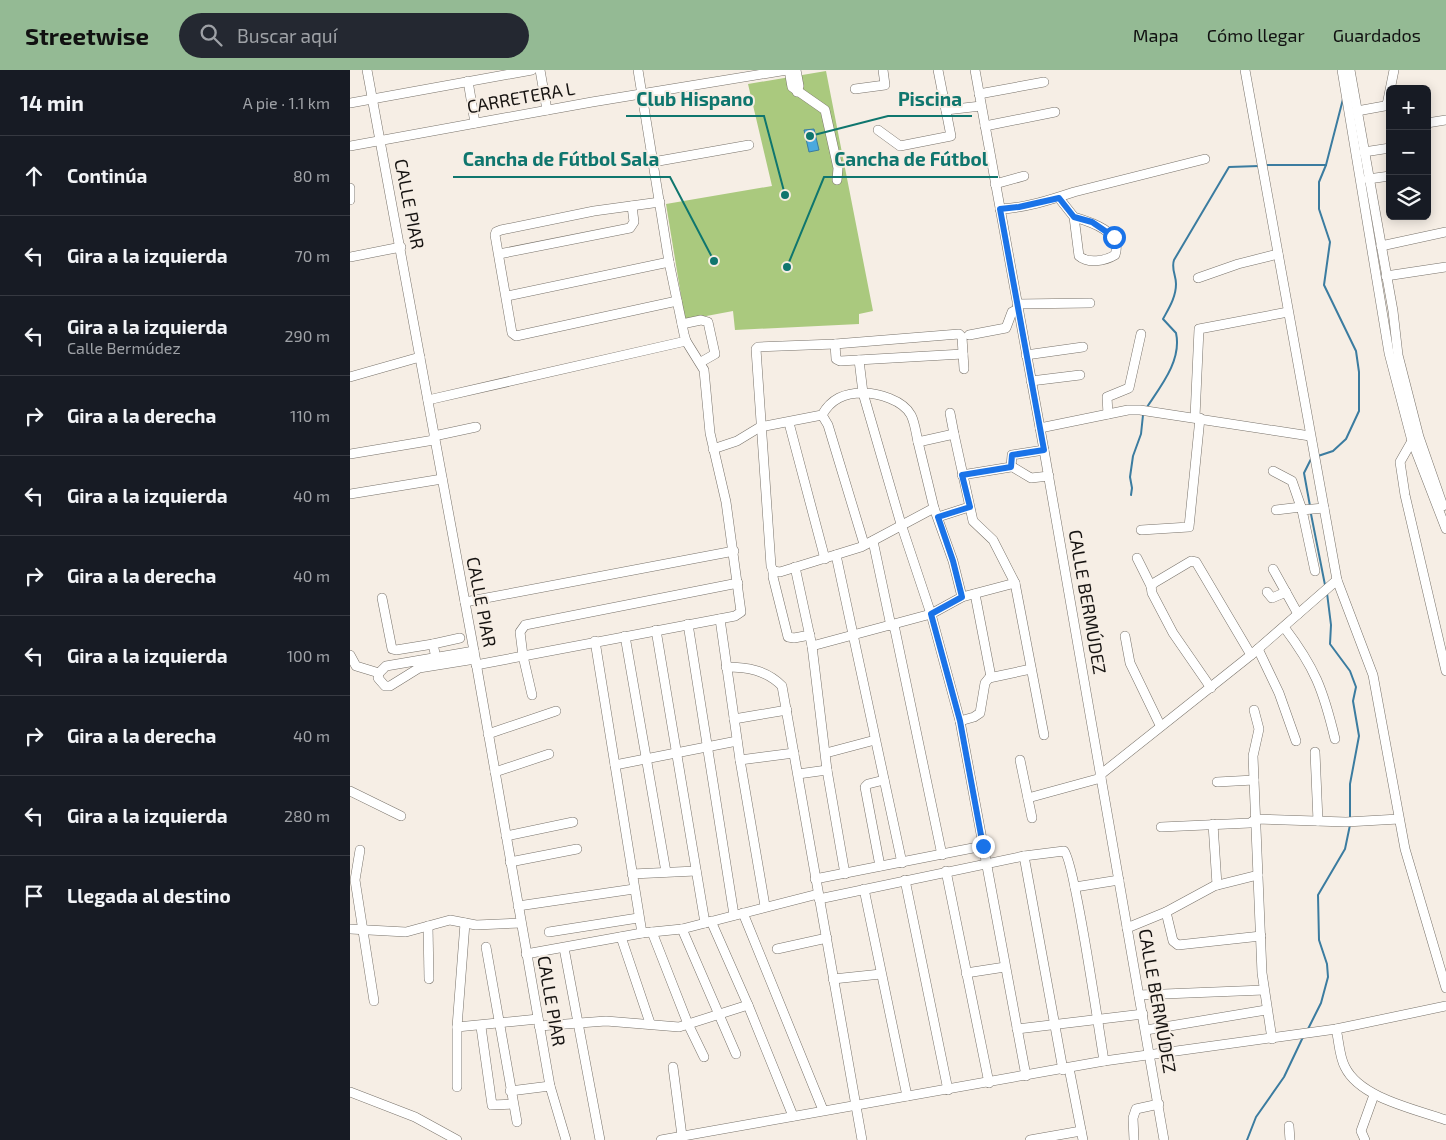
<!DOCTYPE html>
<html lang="es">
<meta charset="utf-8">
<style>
body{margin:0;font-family:"Exo 2",sans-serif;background:#242831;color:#f1f3f6}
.controls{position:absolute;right:15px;top:15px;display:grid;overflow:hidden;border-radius:8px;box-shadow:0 2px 12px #0003}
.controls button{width:45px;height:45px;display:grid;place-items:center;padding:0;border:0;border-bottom:1px solid #363941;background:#171b24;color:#f1f3f6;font:25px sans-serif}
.stop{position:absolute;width:15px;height:15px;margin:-11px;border:4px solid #1a73e8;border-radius:50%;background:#fff}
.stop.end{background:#1a73e8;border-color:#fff;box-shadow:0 1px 5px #0008}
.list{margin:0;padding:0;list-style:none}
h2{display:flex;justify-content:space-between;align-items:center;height:65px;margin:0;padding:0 20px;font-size:21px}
h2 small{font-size:16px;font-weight:400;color:#9ea1a6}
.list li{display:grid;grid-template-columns:32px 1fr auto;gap:15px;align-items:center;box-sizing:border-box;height:80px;padding:0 20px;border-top:1px solid #363941}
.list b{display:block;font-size:19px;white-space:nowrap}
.list p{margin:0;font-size:16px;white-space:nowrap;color:#9ea1a6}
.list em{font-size:16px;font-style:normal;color:#9ea1a6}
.icon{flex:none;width:28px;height:28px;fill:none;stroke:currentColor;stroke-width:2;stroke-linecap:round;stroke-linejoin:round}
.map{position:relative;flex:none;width:1096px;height:1070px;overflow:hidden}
header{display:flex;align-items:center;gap:30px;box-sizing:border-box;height:70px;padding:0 25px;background:#94ba94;color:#111}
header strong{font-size:24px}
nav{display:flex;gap:28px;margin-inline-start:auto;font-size:18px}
.search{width:350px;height:45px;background:#242831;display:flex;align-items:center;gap:12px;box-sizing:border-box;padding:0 18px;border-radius:28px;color:#9ea1a6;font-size:19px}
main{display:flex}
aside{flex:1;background:#171b24}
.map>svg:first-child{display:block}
.green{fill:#aac97e}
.water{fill:#4ba9de;stroke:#3b7ca0}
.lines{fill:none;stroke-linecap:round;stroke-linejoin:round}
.stream{stroke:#3b7ca0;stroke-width:2}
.minor-casing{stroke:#78726a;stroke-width:10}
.minor{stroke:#fff;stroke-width:9}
.route{stroke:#1a73e8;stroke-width:6}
.labels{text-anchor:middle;stroke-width:4;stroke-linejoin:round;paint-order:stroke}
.street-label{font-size:18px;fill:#161311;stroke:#f6eee5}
.leader{fill:none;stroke:#0f766e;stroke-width:2}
.callout-dot{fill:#0f766e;stroke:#f6eee5;stroke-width:2}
.callout-label{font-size:19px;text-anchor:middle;font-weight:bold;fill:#0f766e;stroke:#f6eee5;stroke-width:4;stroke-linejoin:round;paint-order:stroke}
</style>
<header>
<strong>Streetwise</strong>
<div class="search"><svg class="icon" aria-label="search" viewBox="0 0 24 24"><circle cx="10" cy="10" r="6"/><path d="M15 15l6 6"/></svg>Buscar aquí</div>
<nav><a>Mapa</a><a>Cómo llegar</a><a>Guardados</a></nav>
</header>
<main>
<aside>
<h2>14 min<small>A pie · 1.1 km</small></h2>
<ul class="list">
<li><svg class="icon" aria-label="ahead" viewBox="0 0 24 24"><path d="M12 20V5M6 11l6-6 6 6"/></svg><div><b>Continúa</b></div><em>80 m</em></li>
<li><svg class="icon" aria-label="left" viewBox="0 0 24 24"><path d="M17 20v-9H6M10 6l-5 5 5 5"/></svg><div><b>Gira a la izquierda</b></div><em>70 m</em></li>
<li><svg class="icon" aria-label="left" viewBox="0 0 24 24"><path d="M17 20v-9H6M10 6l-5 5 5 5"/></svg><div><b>Gira a la izquierda</b><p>Calle Bermúdez</p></div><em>290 m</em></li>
<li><svg class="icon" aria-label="right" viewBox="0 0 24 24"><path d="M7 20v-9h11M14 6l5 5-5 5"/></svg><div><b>Gira a la derecha</b></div><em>110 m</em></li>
<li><svg class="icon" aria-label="left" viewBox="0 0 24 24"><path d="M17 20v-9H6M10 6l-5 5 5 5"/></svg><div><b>Gira a la izquierda</b></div><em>40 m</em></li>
<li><svg class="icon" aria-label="right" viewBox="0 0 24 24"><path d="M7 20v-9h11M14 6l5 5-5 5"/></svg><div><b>Gira a la derecha</b></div><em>40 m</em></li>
<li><svg class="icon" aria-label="left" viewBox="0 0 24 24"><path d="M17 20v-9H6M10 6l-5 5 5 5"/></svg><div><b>Gira a la izquierda</b></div><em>100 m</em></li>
<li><svg class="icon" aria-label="right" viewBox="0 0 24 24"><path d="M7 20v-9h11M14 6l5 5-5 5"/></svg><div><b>Gira a la derecha</b></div><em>40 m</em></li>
<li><svg class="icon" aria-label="left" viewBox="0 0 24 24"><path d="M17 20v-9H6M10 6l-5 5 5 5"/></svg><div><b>Gira a la izquierda</b></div><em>280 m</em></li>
<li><svg class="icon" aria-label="arrive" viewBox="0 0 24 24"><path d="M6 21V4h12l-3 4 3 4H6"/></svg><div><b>Llegada al destino</b></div></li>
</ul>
</aside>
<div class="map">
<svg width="1096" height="1070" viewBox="0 0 1096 1070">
<rect width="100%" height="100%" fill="#f6eee5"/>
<!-- green -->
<polygon class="green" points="476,1 523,241 509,244 509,254 385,260 383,241 335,250 316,134 422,116 398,14"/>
<!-- water -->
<polygon class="water" points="464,59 469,80 459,82 454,60"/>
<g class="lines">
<!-- stream -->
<g class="stream">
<polyline points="916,95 976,95"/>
<path d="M797,337C811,316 832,290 826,263L813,249C819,238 826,227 826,214C826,205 821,199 824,190L879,97L909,96"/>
<polyline points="968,386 983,381 996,369 1009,341 1009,302 1006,281 974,215 980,172 969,139 969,112 976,95 993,29"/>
<polyline points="781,425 782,418 780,407 783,386 791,364 793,345"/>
<polyline points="960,436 954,403 961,389"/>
<polyline points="961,444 975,515"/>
<polyline points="977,523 981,555 980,574 1000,601 1006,617 1003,631 1009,666 1000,714 1000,747"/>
<polyline points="958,959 971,933 978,907 977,894 969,870 968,825 995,779 1000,755"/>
<polyline points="897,1070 906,1047 934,1007 953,967"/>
</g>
<defs>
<g id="minor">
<polyline points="17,0 124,581 200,1016 216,1070"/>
<polyline points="190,0 197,40"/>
<polyline points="439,0 442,17 475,40 488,98 487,110"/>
<polyline points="446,0 449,16 447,22"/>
<polyline points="625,0 694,380 814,1070"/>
<polyline points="895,0 987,510 1023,605 1055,779 1096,918"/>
<polyline points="992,0 1039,283 1062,371 1096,459"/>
<polyline points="1000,0 1043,241 1048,285 1069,367 1093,436"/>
<polyline points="118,11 125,53"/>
<polyline points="505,19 535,15 533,0"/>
<polyline points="629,24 694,12"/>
<polyline points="0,33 182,0"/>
<polyline points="1037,35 1044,0"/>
<polyline points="596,40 631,36"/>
<polyline points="1007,41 1040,35"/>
<polyline points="1077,53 1096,50"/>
<polyline points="635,56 705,42"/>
<polyline points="528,60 550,76 601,66 588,0"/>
<polyline points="0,76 242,32 437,0"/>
<polyline points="1014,82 1040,78"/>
<polyline points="303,92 399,75"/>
<polyline points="1018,109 1040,106"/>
<polyline points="645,114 674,106"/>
<polyline points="0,118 0,130"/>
<path d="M709,128L724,147L729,186C738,194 755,191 765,185C773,162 741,152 724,147"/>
<polyline points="310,132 244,141 151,160 146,162 145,165 162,263 166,266 327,231"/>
<path d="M650,139C675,138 700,130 724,122L855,89"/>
<polyline points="1031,176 1096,162"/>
<polyline points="149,184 280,158 284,152 282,136"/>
<polyline points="0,187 51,177"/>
<polyline points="1036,206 1096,197"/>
<polyline points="848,208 888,194 928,184"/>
<polyline points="157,226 319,192"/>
<polyline points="667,234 740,233"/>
<polyline points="332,254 351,250 358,252 365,284 351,292"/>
<polyline points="619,265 656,258 662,242 668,239"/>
<polyline points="485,274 486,289 490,291 613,284"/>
<polyline points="676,285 733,277"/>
<path d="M509,290L513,323C528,323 553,330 561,345C565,353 566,363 568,372L604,364L623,451L643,470L665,513L694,665"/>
<polyline points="0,307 70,287"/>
<polyline points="681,311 730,305"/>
<polyline points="78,330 336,271"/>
<polyline points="600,343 604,364"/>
<polyline points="758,344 757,327 779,318 791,264"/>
<polyline points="472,345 478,355 514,474"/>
<polyline points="845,347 849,259 938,242"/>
<polyline points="439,353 475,489"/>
<polyline points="690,358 778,340 790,340 960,366"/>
<polyline points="84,366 126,357"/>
<polyline points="1062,371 1050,392 1055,425 1096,601"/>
<polyline points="568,372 584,438 603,491 612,527"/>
<path d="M363,379L387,371L410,357L472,345C481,329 494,323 513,323L551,454L581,544L610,651L676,1006"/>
<polyline points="0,384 84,370"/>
<polyline points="661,396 681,408 699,406"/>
<polyline points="923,401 942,411 951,437"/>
<polyline points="612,405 661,397 662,385 694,380"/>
<polyline points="0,424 92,409"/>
<polyline points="584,438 511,477 430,502 423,501 421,496 406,279 408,277 485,274 609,264 612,267 614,299"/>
<polyline points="926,440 951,437 952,440"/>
<polyline points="588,447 619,437"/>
<polyline points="791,460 839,457 850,348"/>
<polyline points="523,471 541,556"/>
<polyline points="486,485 552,793"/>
<polyline points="787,488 801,516"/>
<polyline points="445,497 462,576 477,700 495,804"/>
<polyline points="923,499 948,544"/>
<polyline points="423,501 423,507 438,567 444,568 460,565"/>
<polyline points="965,501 952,440 974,438"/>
<polyline points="917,522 922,528 936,522"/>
<polyline points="625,524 641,607"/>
<polyline points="32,528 42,579 46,580 83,574"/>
<polyline points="115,532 384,481"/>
<polyline points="370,549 390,690 415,836"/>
<polyline points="338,554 384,845"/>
<polyline points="544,555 592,785"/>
<path d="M934,557C965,598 973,619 985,669"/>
<polyline points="306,560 355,853"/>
<polyline points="275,566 316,802"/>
<polyline points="775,566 780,593 810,655"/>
<polyline points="245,571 292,863"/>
<polyline points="462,576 581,544 612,527 665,513"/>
<polyline points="908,579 929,623 946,671"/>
<polyline points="124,581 36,596 29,603 28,608 35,616 40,616 69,598 125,589"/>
<polyline points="0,585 6,596 29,603"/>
<polyline points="86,588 83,574 110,568"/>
<polyline points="126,595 385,546 391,542 376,432 360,363 354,300 336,271 334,264 319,192 288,0"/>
<path d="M376,597C397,597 416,600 432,616L512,1070"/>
<polyline points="861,618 823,563 802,523 801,516 804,513 841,491 846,492 901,585"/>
<polyline points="182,625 173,586 170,562 175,555 388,513"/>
<polyline points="904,640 909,659 903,686 912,903 922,969"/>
<polyline points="384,649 437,640"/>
<polyline points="610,651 624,647 630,643 635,613 639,608 681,599"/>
<polyline points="138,664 206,641"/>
<polyline points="965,682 968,751"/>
<polyline points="476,683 525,670"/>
<polyline points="390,690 444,683"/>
<polyline points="670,690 682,748"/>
<polyline points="265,695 387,671"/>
<polyline points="145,702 199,684"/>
<polyline points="448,704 477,700"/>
<polyline points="750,705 901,585 987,510"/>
<polyline points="867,712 904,710"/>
<polyline points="0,721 51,746"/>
<polyline points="678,728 751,708"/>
<polyline points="863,754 867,815"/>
<polyline points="811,757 900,753 906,749 996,752 1049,749"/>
<polyline points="156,766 223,752"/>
<polyline points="10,780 5,810 24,931"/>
<polyline points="674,786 713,1000"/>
<polyline points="160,792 227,779"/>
<polyline points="530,796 515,717 518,714 534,710"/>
<polyline points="596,801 639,1013"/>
<polyline points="282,804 346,801"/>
<polyline points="465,809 633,776"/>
<polyline points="555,810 598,1020"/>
<polyline points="725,817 769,810"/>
<polyline points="514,819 557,1026"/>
<path d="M469,829L674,786L714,781C724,789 750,966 754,991"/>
<polyline points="168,836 284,819"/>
<polyline points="816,842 823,871 828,875 911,866"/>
<polyline points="393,843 473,1040"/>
<polyline points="361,851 398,935 443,1046"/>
<polyline points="78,856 79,909"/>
<polyline points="777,858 816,842 864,816 908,805"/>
<polyline points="0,859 56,862 100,850 126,855 171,853"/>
<polyline points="332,859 386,984"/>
<polyline points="199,862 288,848"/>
<polyline points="302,862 338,954 354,987"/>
<polyline points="271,867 300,953"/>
<polyline points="136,877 167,1052"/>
<polyline points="214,878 250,1070"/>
<polyline points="427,879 477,868"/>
<polyline points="176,884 292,863 332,859 468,824"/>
<polyline points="616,903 655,897"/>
<polyline points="483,909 531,904"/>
<polyline points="789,925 914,920"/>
<polyline points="189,956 256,951 329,957 398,935"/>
<polyline points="107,957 188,949"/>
<polyline points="131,957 142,1035 163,1034"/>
<polyline points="667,959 793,944"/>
<path d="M986,959C989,970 989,986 995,997C1010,1028 1065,1039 1096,1050"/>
<polyline points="796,960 916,940"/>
<polyline points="323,997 332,1066"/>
<polyline points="719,998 733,1070"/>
<polyline points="107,1017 107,957 115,853"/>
<polyline points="160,1021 200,1016"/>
<polyline points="0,1022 65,1047 107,1070"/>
<polyline points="939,1056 940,1070"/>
<polyline points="311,1070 754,991 986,959 1096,936"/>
<polyline points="680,1070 731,1061"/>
<polyline points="784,1070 783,1048 786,1039 809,1034"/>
<polyline points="1015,1070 1011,1061 1024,1025"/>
</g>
</defs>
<!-- minor casing -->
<use href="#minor" class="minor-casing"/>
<!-- minor -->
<use href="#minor" class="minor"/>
</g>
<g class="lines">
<!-- route -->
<polyline class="route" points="633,776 610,651 581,544 612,527 603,491 588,447 620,437 612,405 661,397 662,385 694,380 650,139 669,137 709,128 724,147 742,152 764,167"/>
</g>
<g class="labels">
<!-- street labels -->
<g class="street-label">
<text transform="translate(171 28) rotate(-10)" y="6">CARRETERA L</text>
<text transform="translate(59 134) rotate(79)" y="6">CALLE PIAR</text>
<text transform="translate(131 532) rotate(79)" y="6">CALLE PIAR</text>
<text transform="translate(737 532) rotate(80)" y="6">CALLE BERMÚDEZ</text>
<text transform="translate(201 931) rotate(80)" y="6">CALLE PIAR</text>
<text transform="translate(807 931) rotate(80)" y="6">CALLE BERMÚDEZ</text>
</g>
</g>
<!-- callouts -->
<path class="leader" d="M460 66L538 46H622M435 125L414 46H276M437 197L474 107H648M364 191L320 107H103"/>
<g class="callout-dot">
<circle cx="460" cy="66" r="5"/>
<circle cx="435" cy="125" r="5"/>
<circle cx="437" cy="197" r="5"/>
<circle cx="364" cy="191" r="5"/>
</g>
<g class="callout-label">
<text x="580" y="36">Piscina</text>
<text x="345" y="36">Club Hispano</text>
<text x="561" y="96">Cancha de Fútbol</text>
<text x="211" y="96">Cancha de Fútbol Sala</text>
</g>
</svg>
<div class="controls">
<button>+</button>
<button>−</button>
<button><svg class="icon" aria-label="layers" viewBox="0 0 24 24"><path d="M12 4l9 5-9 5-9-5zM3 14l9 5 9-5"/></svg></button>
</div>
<div class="stop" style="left:764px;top:167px"></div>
<div class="stop end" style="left:633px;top:776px"></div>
</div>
</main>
